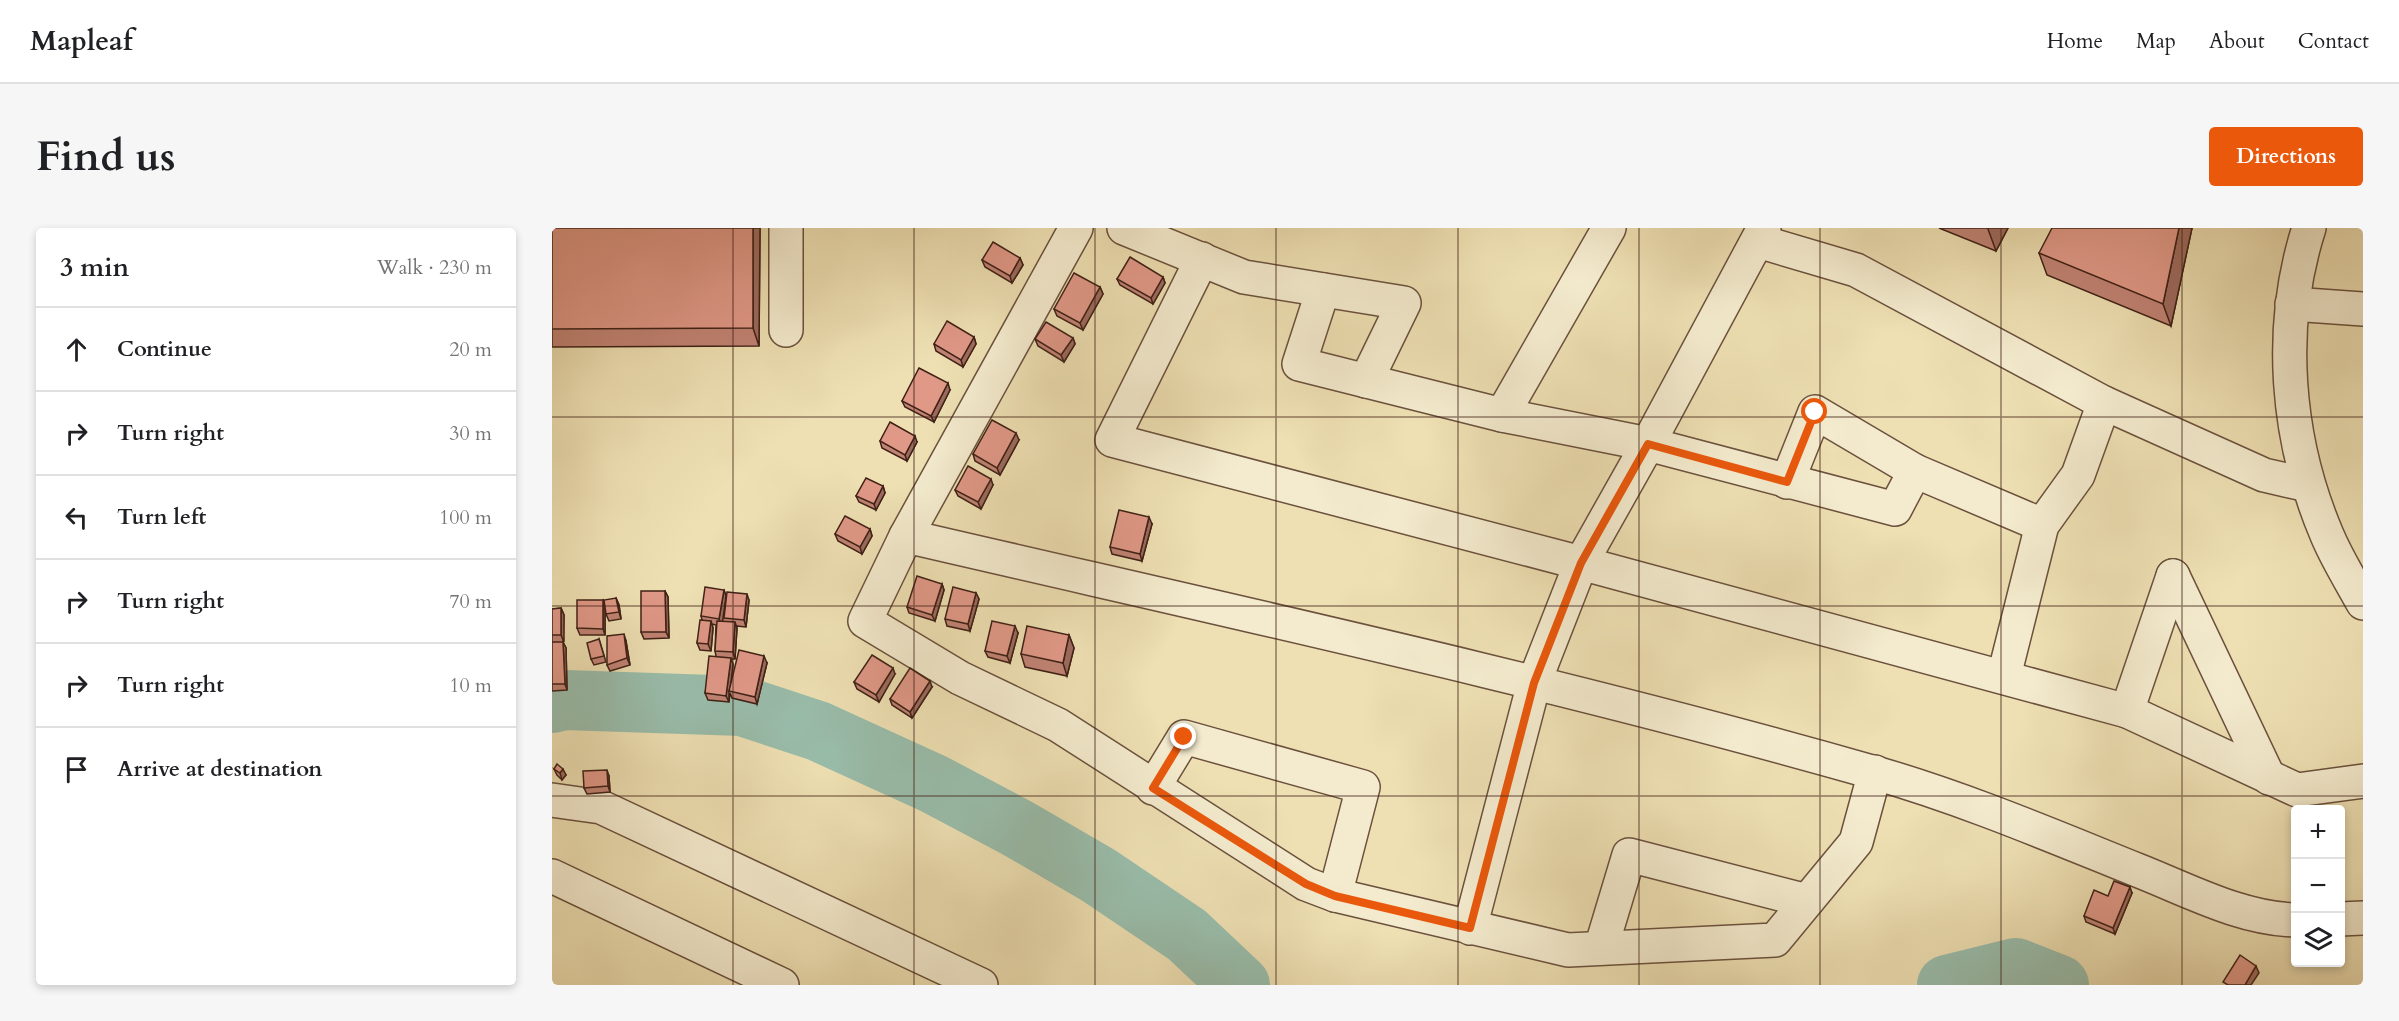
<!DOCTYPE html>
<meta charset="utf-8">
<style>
body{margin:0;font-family:Cardo,serif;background:#f6f6f6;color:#202124}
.controls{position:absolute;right:18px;bottom:18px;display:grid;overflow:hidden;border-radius:6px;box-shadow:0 3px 9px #0003}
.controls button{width:54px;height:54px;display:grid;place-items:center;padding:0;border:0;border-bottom:2px solid #e0e0e0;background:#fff;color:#202124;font:30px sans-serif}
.stop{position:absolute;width:18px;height:18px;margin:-14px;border:4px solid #ea580c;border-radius:50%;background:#fff}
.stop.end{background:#ea580c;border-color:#fff;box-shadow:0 2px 6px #0008}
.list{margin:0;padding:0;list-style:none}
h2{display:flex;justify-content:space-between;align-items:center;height:78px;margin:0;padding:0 24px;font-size:26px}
h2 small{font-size:20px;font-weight:400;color:#757577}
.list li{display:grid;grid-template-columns:39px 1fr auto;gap:18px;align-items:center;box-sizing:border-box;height:84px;padding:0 24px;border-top:2px solid #e0e0e0}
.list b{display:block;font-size:22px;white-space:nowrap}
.list em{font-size:20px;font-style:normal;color:#757577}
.icon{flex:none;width:33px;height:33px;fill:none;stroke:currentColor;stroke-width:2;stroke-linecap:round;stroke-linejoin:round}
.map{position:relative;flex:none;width:1811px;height:757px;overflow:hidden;border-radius:6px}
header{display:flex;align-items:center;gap:36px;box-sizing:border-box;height:84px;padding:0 30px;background:#fff;border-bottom:2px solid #e0e0e0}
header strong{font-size:28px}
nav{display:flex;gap:33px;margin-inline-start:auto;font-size:21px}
.intro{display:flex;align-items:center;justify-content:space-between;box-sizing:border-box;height:144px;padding:0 36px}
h1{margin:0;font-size:42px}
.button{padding:15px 27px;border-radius:6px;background:#ea580c;color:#fff;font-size:21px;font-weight:700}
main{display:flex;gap:36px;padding:0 36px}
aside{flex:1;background:#fff;border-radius:6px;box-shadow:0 3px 9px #0003}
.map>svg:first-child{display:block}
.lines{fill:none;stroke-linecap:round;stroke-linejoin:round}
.river{stroke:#99bdab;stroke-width:60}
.minor-casing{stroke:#6b513d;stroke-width:36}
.minor{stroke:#f4ebce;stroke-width:33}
.wall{fill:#c18374;stroke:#3f2116;stroke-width:1.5}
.shaded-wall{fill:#9d6a5e;stroke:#3f2116;stroke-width:1.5}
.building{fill:#e09887;stroke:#3f2116;stroke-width:1.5}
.route{stroke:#ea580c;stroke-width:8}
.grid{fill:none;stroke:#3f2116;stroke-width:1.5;stroke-opacity:0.55}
</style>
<header>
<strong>Mapleaf</strong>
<nav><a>Home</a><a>Map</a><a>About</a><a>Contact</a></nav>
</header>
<div class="intro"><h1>Find us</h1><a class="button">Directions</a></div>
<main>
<aside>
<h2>3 min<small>Walk · 230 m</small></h2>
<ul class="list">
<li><svg class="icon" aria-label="ahead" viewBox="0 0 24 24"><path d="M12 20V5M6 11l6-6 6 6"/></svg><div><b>Continue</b></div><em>20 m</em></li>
<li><svg class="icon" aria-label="right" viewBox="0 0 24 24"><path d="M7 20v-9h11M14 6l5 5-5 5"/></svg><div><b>Turn right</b></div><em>30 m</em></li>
<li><svg class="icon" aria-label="left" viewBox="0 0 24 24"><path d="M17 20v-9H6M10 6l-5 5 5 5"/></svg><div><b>Turn left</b></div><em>100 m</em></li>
<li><svg class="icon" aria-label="right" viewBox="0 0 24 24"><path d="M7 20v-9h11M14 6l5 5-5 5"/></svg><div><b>Turn right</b></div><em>70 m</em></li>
<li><svg class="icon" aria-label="right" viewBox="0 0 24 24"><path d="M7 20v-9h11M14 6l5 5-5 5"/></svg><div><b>Turn right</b></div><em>10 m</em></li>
<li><svg class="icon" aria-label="arrive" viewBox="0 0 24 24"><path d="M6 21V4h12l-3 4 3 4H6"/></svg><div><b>Arrive at destination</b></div></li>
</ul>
</aside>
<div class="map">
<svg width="1811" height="757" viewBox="0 0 1811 757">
<rect width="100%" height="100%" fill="#eee0b3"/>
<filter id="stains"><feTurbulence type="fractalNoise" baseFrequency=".00333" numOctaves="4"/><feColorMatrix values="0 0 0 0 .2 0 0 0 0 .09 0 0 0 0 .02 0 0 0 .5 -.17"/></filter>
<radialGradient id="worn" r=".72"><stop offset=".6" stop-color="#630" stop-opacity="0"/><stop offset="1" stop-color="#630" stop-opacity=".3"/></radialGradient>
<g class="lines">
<!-- river -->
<g class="river">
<polyline points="0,475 13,472 190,478 266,503 382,556 465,600 546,647 635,707 688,757"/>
<polyline points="1395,757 1464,740 1507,757"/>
</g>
<defs>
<g id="minor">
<polyline points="234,0 234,102"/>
<polyline points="524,0 354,308 313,393 408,450 506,497 754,656 783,667 1016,722 1223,712 1304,614 1323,544"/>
<polyline points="572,0 692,49 852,75 814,153"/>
<path d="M1757,0C1725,99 1734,211 1775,307C1785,331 1799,353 1811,375"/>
<polyline points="1206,13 1304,42 1552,175 1712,247 1756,257"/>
<polyline points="650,31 560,212 1029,335 1575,483 1745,562 1811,553"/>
<polyline points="771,62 747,136 950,187 1096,216 1343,281 1363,243"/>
<polyline points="1740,76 1811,81"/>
<polyline points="950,187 1057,0"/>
<polyline points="1235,254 1263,184 1363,243 1490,297"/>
<path d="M354,308C677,383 1001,453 1320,544C1411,570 1498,607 1585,642C1636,662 1689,691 1744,692"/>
<polyline points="1621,348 1717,550"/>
<polyline points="1452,448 1490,297 1526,247 1552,175"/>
<polyline points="1575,483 1621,348"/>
<polyline points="601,560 632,509 811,559 783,667"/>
<polyline points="0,572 49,579 429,757"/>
<polyline points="0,648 230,757"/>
<polyline points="1788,691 1811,690"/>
<polyline points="918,700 982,455 1029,335 1096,216 1212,0"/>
<polyline points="1049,720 1077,627 1255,673"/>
</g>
</defs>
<!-- minor casing -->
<use href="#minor" class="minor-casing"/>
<!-- minor -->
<use href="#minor" class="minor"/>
</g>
<!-- wall -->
<g class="wall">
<polygon points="0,0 208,0 207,118 0,119"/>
<polygon points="1387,0 1456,0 1444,23"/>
<polygon points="1640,0 1619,98 1495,47 1487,25"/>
<polygon points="468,30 471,37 460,55 433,39 430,32"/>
<polygon points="611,49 613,55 601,76 568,57 565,51"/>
<polygon points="548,59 551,66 531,102 505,88 502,81"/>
<polygon points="422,109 424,116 411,139 384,123 382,116"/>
<polygon points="521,110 523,116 512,134 486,118 483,111"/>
<polygon points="398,162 382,194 353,179 350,173"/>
<polygon points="467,212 448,247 423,233 421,226"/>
<polygon points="328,213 365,214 355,233 330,220"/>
<polygon points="441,257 429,281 406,268 403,262"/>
<polygon points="331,258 333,265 324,282 307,274 304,268"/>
<polygon points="600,296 590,333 560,326 558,319"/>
<polygon points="318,301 320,308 310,326 286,313 283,306"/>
<polygon points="390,356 392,362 383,393 357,385 355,379"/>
<polygon points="172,362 174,368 197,372 194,399 184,398 185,400 183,431 179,431 181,436 179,456 215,435 205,476 180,470 178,465 177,474 156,472 153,465 164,428 163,423 164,397 160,396 161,400 159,423 148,422 145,415 150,392 149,388"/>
<polygon points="113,363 116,369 117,410 92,411 89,404"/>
<polygon points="424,365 427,371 418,403 395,398 393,391"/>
<polygon points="64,370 67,377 69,391 57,393 54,386"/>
<polygon points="51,372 53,379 53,407 28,407 25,400"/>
<polygon points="9,380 12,387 11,414 14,420 15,462 0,463 0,381"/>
<polygon points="466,405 458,435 436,429 433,423"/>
<polygon points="517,407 522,420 515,448 473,439 469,426"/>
<polygon points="47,411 54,434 42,437 39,431"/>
<polygon points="74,413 78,437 58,443 55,437"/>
<polygon points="343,446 327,474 305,461 302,454"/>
<polygon points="380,459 360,490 340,477 338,471"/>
<polygon points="2,541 14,547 10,552 5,547"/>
<polygon points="57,548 58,564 35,566 32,560"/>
<polygon points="1580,665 1563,706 1534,694 1532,688 1556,668"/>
</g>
<!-- shaded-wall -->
<g class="shaded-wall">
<polygon points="201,0 208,0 207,118 201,100"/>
<polygon points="1436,0 1456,0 1444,23 1436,1"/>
<polygon points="1627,0 1640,0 1619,98 1611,76"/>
<polygon points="468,30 471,37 460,55 458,48"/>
<polygon points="611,49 613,55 601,76 599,70"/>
<polygon points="548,59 551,66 531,102 528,95"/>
<polygon points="422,109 424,116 411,139 409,132"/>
<polygon points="521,110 523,116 512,134 509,127"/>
<polygon points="396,155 398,162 382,194 379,188"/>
<polygon points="464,205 467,212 448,247 445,240"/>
<polygon points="363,208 365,214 355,233 353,227"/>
<polygon points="439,251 441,257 429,281 426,274"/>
<polygon points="331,258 333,265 324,282 322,276"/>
<polygon points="597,289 600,296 590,333 588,326"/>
<polygon points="318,301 320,308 310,326 308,319"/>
<polygon points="390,356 392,362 383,393 380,387"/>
<polygon points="172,362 174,368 170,398 167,391"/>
<polygon points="113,363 116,369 117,410 114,404"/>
<polygon points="424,365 427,371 418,403 416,396"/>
<polygon points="195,366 197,372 194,399 192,392"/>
<polygon points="64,370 67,377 69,391 67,384"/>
<polygon points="51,372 53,379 53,407 51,401"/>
<polygon points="9,380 12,387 12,414 9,407"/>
<polygon points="159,393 161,400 159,423 156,416"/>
<polygon points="183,394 185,400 183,431 181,424"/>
<polygon points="463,398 466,405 458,435 455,428"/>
<polygon points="72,406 74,413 78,437 75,430"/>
<polygon points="517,407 522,420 515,448 511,435"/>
<polygon points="11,414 14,420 15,462 13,456"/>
<polygon points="212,428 215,435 205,476 203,469"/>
<polygon points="179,430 181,436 178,463 177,463 177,474 174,468"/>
<polygon points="341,440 343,446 327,474 324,467"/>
<polygon points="378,453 380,459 360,490 358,484"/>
<polygon points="11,541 14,547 10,552 8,545"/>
<polygon points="55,542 57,548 58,564 56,558"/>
<polygon points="1578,659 1580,665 1563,706 1561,700"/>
<polygon points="1704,738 1707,745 1699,757 1693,757"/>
</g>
<!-- building -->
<g class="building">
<polygon points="0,0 201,0 201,100 0,101"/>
<polygon points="1500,0 1627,0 1611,76 1487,25"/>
<polygon points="441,14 468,30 458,48 430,32"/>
<polygon points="578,29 611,49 599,70 565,51"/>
<polygon points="522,45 548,59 528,95 502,81"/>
<polygon points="395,93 422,109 409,132 382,116"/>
<polygon points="494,94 521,110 509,127 483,111"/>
<polygon points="367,140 396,155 379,188 350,173"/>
<polygon points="440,192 464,205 445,240 421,226"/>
<polygon points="338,194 363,208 353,227 328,213"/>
<polygon points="416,238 439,251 426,274 403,262"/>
<polygon points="314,250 331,258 322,276 304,268"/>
<polygon points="567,282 597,289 588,326 558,319"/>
<polygon points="293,288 318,301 308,319 283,306"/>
<polygon points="365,348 390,356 380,387 355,379"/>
<polygon points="153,359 172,362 167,391 149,388"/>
<polygon points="401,359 424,365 416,396 393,391"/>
<polygon points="89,363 113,363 114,404 89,404"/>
<polygon points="175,364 195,366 192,392 172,390"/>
<polygon points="64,370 67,384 54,386 52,372"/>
<polygon points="25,372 51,372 51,401 25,400"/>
<polygon points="9,380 9,407 0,407 0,381"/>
<polygon points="148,392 159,393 156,416 145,415"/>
<polygon points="165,393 183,394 181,424 163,423"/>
<polygon points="440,393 463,398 455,428 433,423"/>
<polygon points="475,398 517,407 511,435 469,426"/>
<polygon points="72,406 75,430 55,437 55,408"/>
<polygon points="47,411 52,428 39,431 35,415"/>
<polygon points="0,414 11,414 13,456 0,456"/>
<polygon points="187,422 212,428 203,469 177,463"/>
<polygon points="320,427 341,440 324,467 302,454"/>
<polygon points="157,428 179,430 174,468 153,465"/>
<polygon points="358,440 378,453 358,484 338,471"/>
<polygon points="5,536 11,541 8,545 2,541"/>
<polygon points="55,542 56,558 32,560 31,543"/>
<polygon points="1562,653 1578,659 1561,700 1532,688 1542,662 1556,668"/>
<polygon points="1688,727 1704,738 1693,757 1676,757 1671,754"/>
</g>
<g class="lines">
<!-- route -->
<polyline class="route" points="632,509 601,560 754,656 783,668 918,700 982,455 1029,335 1096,216 1235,254 1263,184"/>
</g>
<!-- grid -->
<path class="grid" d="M181,0V757M362,0V757M543,0V757M724,0V757M906,0V757M1087,0V757M1268,0V757M1449,0V757M1630,0V757M0,189H1811M0,378H1811M0,568H1811"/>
<rect width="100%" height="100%" filter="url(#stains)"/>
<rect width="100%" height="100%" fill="url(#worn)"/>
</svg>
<div class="controls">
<button>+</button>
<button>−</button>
<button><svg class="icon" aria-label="layers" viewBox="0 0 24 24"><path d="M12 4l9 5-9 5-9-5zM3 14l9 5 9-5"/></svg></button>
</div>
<div class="stop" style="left:1263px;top:184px"></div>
<div class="stop end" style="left:632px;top:509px"></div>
</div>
</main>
